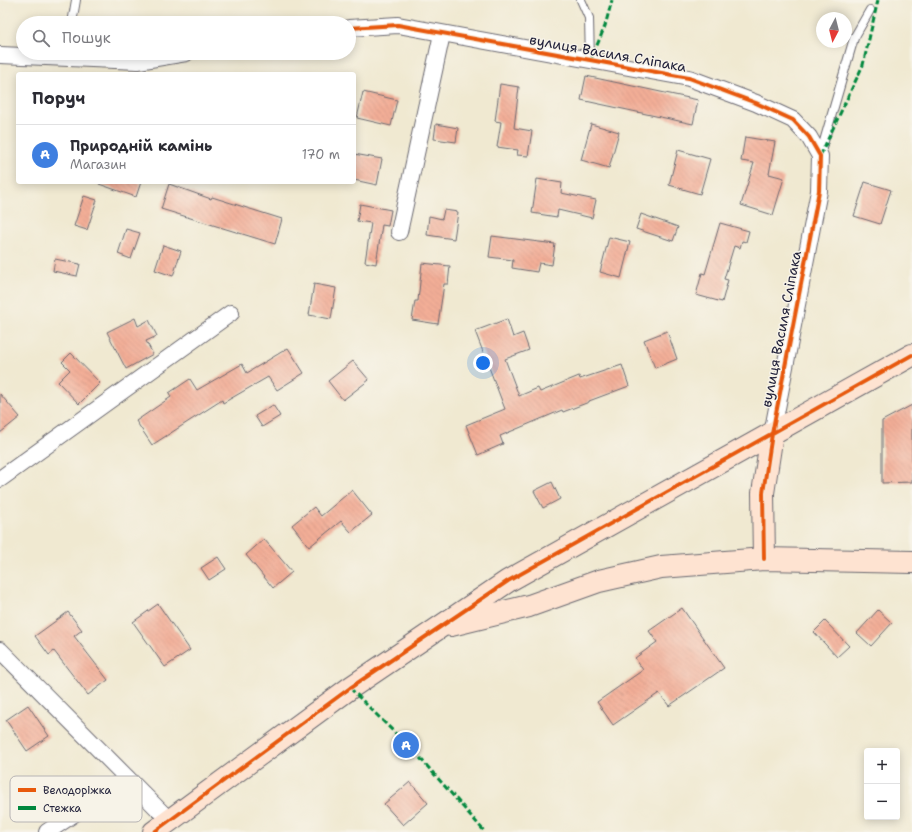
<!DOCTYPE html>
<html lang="uk">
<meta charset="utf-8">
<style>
body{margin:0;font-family:"Shantell Sans",sans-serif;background:#f2f2f3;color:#2b2b33}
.controls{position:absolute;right:12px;bottom:12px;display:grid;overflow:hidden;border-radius:4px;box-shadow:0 2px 10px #0003}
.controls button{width:36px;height:36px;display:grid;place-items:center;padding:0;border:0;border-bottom:1px solid #e1e1e2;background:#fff;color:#2b2b33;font:20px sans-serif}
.compass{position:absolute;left:816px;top:12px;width:36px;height:36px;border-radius:50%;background:#fff;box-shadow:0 2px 10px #0003;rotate:187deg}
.you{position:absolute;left:483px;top:363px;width:14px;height:14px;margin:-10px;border:3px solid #fff;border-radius:50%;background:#1a73e8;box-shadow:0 0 0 6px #1a73e833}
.badge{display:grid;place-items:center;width:26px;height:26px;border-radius:50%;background:#c8321e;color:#fff;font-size:13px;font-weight:700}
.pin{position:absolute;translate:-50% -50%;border:2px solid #fff;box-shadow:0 1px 4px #0006}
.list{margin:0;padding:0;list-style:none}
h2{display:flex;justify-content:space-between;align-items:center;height:52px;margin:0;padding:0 16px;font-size:17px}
h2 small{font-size:13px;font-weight:400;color:#7c7c81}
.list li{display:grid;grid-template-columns:26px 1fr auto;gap:12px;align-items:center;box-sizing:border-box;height:60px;padding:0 16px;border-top:1px solid #e1e1e2}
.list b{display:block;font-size:15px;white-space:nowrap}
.list p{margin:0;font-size:13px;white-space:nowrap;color:#7c7c81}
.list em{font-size:13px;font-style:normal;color:#7c7c81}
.icon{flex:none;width:22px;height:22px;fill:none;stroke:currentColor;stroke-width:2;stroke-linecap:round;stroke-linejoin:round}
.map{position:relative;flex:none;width:912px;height:832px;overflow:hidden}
.search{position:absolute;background:#fff;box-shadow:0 2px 10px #0003;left:16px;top:16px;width:340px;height:44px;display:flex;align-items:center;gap:10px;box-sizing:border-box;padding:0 14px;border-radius:22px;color:#7c7c81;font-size:15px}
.panel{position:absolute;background:#fff;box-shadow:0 2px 10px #0003;left:16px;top:72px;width:340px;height:112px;border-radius:4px}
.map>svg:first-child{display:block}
.building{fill:url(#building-back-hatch)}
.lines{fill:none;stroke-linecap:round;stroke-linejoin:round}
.lane-casing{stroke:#6a6870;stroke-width:10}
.street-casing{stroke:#6a6870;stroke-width:18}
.secondary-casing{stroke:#6a6870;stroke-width:24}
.lane{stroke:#fff;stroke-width:8}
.street{stroke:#fff;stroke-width:16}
.secondary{stroke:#fee3d1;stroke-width:22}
.quiet{stroke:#00873e;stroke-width:3;stroke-dasharray:6 3;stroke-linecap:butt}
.cycleway-casing{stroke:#f7f3e8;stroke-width:6}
.cycleway{stroke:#e8590c;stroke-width:4}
.labels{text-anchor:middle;stroke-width:3;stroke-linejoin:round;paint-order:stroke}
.street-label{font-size:14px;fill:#22223b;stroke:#f7f3e8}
.key{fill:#f7f3e8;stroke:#b7b4b4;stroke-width:1}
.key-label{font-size:11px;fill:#22223b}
</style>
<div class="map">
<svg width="912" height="832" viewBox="0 0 912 832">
<defs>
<pattern id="building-back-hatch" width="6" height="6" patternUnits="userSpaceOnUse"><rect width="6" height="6" fill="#f3ae97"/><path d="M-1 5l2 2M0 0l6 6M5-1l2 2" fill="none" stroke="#d09583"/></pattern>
</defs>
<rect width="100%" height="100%" fill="#f7f3e8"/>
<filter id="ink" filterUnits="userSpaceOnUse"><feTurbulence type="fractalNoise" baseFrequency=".025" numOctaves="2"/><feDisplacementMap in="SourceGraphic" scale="8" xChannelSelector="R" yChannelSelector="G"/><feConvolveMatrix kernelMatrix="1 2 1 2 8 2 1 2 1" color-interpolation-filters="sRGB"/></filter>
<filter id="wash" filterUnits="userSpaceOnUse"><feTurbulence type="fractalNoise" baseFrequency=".012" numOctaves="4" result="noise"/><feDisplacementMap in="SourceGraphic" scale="16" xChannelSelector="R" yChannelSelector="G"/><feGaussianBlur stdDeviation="0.9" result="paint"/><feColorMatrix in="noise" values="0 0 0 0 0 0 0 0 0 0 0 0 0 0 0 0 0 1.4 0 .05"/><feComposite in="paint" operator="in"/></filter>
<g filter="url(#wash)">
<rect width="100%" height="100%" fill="#f0e9d1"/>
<g id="blocks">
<!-- building -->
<g class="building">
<polygon points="586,76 698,100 693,124 581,100"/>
<polygon points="500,84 519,87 514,128 532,131 528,156 517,155 518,150 497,147 501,122 495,121"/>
<polygon points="363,92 397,100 391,126 357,118"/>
<polygon points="436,124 458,128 456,142 434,139"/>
<polygon points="591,124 619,132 609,168 581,160"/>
<polygon points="745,137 775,142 769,174 784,178 773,215 741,205 754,163 741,161"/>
<polygon points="678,150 710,159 700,194 669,185"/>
<polygon points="354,154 382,159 377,185 354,180"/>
<polygon points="537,179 562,183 561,193 596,200 592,218 558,210 557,217 532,213"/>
<polygon points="99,182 141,182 136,197 99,184"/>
<polygon points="865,182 891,190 880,224 854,216"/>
<polygon points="169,184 211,199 212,197 282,219 275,244 161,209"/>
<polygon points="84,196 97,200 87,230 74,226"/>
<polygon points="360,204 391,210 388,226 382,225 376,264 365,262 371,223 357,221"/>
<polygon points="444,210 458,212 454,239 427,235 429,216 442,219"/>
<polygon points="641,214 678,227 673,241 636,229"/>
<polygon points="720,223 749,231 746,242 742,241 740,248 734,246 724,279 728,280 722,302 696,295 702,273 705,274"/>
<polygon points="126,229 140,233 131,259 118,254"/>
<polygon points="492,236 555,244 552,265 539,263 537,272 512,268 513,260 489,257"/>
<polygon points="609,237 630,242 621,278 600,272"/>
<polygon points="163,245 181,251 173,276 155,270"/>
<polygon points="55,259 80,264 77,276 53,271"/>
<polygon points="422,263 450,266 448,284 444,284 438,324 412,320 415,301 418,301"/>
<polygon points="314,284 336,288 331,319 309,315"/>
<polygon points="135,318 138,326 149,320 157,336 146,341 153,354 126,369 107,332"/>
<polygon points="507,319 513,337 523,333 529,350 505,359 519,396 538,388 540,392 579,376 580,379 622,365 629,386 589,401 589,402 563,412 562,410 500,436 503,444 478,455 466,425 505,409 475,331"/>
<polygon points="667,331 677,359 655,368 644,340"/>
<polygon points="288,348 304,373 277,390 268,377 223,403 222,400 152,445 136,421 171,397 169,393 190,379 197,390 242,364 247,373"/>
<polygon points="71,353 100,383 79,404 58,382 70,370 62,362"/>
<polygon points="353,361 369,380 343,400 328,381"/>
<polygon points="0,394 20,417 0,433"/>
<polygon points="273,405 280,416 262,427 255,416"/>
<polygon points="912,405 912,482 882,483 882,421"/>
<polygon points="552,482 560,499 543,508 534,491"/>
<polygon points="352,490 372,515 351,532 341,521 309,547 292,525 314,507 321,516"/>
<polygon points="264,539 292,572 273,588 246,555"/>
<polygon points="218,557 226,569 209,580 201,568"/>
<polygon points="158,604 190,650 165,667 133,622"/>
<polygon points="682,608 724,668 669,706 659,693 613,725 597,702 643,670 635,658 657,642 649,631"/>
<polygon points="878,610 892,623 871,646 857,633"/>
<polygon points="68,612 82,630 74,636 108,680 88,695 54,651 49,655 35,636"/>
<polygon points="825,621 849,646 837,657 814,632"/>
<polygon points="28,705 49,736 27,751 6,720"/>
<polygon points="410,782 428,803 403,825 384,804"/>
</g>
</g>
</g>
<g filter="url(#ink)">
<use href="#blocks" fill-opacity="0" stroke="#6a6870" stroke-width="1"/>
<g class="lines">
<defs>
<g id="lane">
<polyline points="581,0 589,18 590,62"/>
<polyline points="72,23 76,0"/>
<polyline points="820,155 854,38 870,10"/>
</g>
<g id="street">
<polyline points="349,28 398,25 689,78 756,103 793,120 809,137 820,156 819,191 772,434"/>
<polyline points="0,55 138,61 186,53"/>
<polyline points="399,232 442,34"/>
<polyline points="0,479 231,313"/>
<polyline points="0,650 169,820"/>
<polyline points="47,832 127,778"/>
</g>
<g id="secondary">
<polyline points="764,559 763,493 772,434"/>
<polyline points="451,625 529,606 599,581 661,567 764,559 912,562"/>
<polyline points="154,832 350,688 508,581 912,355"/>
</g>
</defs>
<!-- lane casing -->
<use href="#lane" class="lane-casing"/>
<!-- street casing -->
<use href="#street" class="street-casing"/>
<!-- secondary casing -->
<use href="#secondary" class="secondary-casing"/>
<!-- lane -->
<use href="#lane" class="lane"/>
<!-- street -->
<use href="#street" class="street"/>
<!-- secondary -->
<use href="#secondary" class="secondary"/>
<!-- quiet -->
<g class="quiet">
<polyline points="590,62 605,26 612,0"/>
<polyline points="820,156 863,65 878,0"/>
<polyline points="350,688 420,758 485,832"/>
</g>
<defs>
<g id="cycleway">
<polyline points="349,28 398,25 689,78 756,103 793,120 809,137 820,156 819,191 772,434 763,493 764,559"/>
<polyline points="154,832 350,688 508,581 912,355"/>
</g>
</defs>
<!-- cycleway casing -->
<use href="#cycleway" class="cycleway-casing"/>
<!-- cycleway -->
<use href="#cycleway" class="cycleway"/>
</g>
</g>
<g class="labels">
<!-- street labels -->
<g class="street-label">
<text transform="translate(608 53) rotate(10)" y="5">вулиця Василя Сліпака</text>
<text transform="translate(781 329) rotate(-79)" y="5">вулиця Василя Сліпака</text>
</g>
</g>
<!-- legend -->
<rect x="10" y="776" width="132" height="46" rx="6" class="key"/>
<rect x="18" y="788" width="18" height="4" fill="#e8590c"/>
<rect x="18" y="806" width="18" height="4" fill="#00873e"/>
<g class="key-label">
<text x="43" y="794">Велодоріжка</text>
<text x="43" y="812">Стежка</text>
</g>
</svg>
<div class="controls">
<button>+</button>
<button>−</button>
</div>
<svg class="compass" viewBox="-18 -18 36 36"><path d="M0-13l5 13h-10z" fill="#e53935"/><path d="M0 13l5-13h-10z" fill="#7c7c81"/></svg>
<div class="you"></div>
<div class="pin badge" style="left:406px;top:745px;background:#3f7fe0">A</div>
<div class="search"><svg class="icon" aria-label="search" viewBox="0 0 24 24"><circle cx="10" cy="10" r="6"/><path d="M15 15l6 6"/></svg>Пошук</div>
<section class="panel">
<h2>Поруч<small></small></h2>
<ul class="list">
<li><span class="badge" style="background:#3f7fe0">A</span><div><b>Природній камінь</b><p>Магазин</p></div><em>170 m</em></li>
</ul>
</section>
</div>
